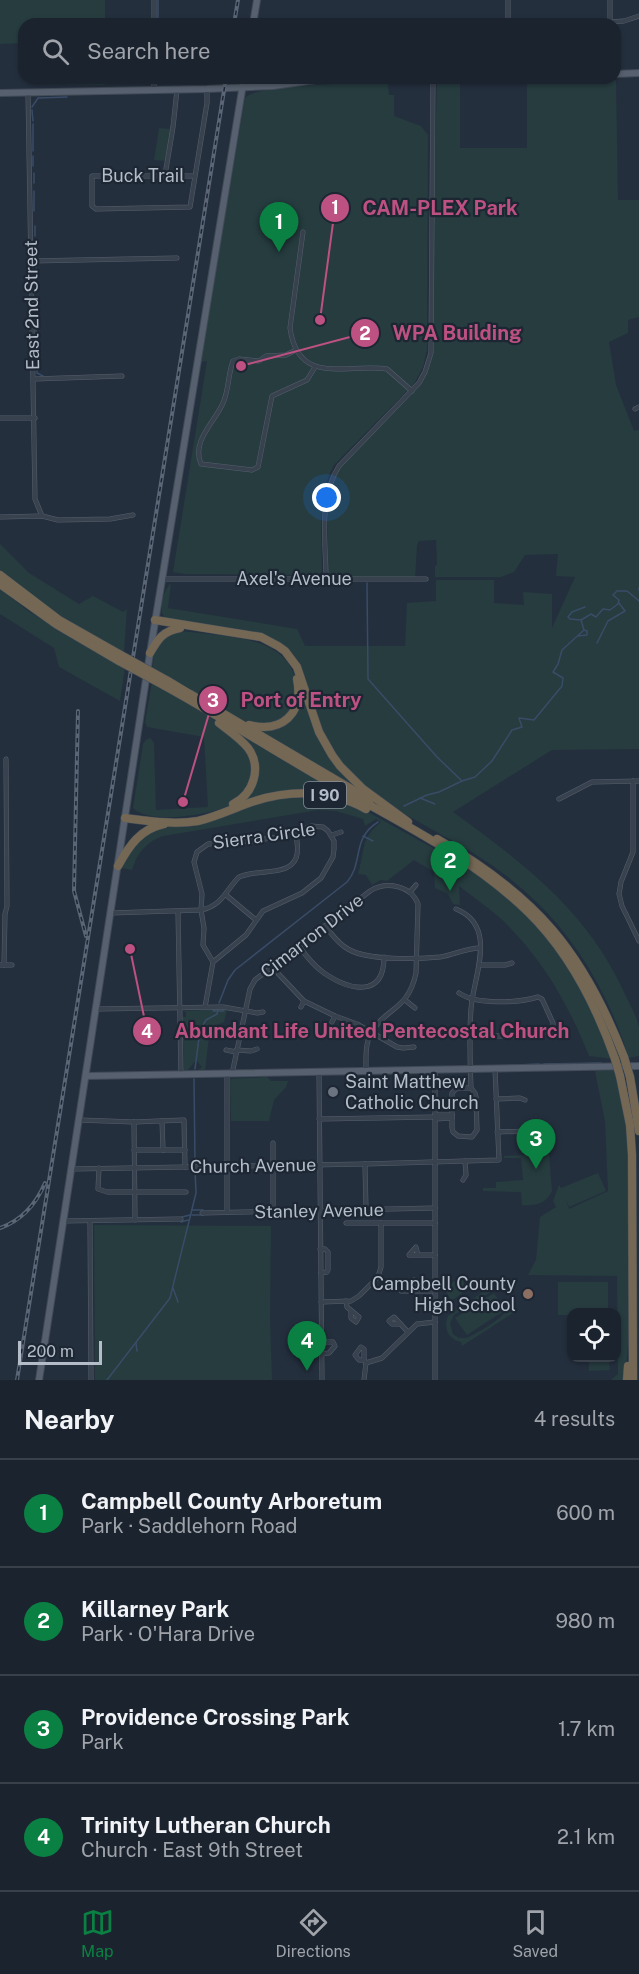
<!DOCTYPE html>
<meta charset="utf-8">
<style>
body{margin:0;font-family:"Public Sans",sans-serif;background:#282f3a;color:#f1f3f6}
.controls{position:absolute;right:18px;bottom:18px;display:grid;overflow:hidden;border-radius:12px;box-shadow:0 2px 4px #0004}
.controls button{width:54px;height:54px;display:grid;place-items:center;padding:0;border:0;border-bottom:2px solid #39404a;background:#1b232e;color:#f1f3f6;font:30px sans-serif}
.scale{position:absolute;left:18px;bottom:15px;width:84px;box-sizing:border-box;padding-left:6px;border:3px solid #b4bcc9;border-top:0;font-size:16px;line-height:21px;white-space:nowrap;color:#b4bcc9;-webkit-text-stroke:4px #1d2633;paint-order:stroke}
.you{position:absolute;left:327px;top:498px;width:21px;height:21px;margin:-15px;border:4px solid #fff;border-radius:50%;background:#1a73e8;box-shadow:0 0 0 9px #1a73e833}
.badge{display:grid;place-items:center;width:39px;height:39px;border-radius:50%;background:#0b8043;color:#fff;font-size:20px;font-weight:700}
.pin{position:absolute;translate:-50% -50px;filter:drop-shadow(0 2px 3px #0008)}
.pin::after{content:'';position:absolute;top:32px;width:21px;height:18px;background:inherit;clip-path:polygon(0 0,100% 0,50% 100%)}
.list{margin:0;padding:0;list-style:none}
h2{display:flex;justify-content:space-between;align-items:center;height:78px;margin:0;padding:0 24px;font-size:26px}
h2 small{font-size:20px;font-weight:400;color:#a0a4aa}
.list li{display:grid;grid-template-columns:39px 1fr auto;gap:18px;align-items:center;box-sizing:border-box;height:108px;padding:0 24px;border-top:2px solid #39404a}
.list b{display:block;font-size:22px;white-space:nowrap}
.list p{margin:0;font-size:20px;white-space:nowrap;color:#a0a4aa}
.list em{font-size:20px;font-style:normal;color:#a0a4aa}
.icon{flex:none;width:33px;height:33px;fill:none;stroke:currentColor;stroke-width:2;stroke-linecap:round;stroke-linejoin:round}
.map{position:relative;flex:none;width:639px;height:1380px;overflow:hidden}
.search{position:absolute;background:#1b232e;box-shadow:0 2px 4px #0004;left:18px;right:18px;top:18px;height:66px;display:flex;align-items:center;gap:15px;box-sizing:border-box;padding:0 21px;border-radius:18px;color:#a0a4aa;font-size:22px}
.sheet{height:510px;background:#1b232e}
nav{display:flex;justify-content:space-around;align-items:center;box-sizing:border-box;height:84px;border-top:2px solid #39404a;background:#1b232e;font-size:16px;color:#a0a4aa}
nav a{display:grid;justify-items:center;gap:3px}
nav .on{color:#0b8043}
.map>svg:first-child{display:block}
.green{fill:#263c3f;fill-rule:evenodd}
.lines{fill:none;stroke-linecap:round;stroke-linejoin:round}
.stream{stroke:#394c67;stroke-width:1.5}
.minor-casing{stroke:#565f6c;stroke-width:5}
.major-casing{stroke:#414a57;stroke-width:8}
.highway-casing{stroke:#434c59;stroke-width:9}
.minor{stroke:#38414e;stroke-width:4}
.major{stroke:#56606e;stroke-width:6}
.highway{stroke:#746855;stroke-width:8}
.rail-casing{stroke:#5a6575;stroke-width:4}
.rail{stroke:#1d2633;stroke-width:1.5;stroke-dasharray:4.5;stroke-linecap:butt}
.highway-bridge-casing{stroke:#434c59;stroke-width:9;stroke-linecap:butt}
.highway-bridge{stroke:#746855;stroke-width:8}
.worship-dot{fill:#6b7280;stroke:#1d2633;stroke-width:2}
.education-dot{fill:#8d6e63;stroke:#1d2633;stroke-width:2}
.labels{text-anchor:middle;stroke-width:4.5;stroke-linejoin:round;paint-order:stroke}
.shield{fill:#1d2633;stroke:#878f9c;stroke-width:1.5}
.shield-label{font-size:16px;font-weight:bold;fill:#b4bcc9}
.street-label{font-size:18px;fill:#b4bcc9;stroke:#1d2633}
.poi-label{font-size:18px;fill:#b4bcc9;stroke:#1d2633;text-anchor:start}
.leader{fill:none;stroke:#bd5182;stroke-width:2}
.callout-dot{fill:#bd5182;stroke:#1d2633;stroke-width:2}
.mark-label{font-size:18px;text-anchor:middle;font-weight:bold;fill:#fff}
.callout-label{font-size:20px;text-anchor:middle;font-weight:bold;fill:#bd5182;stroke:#1d2633;stroke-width:4.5;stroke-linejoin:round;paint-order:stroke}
</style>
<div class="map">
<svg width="639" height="1380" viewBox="0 0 639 1380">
<rect width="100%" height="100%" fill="#242f3e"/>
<!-- green -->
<g class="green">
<polygon points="0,0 105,0 105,24 24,24 24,43 0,44"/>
<polygon points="42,78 105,78 105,85 42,84"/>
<path d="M616,80L618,200H639V317L628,320V333L609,342L616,385L634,431L639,430V749L552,750L453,812C522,862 586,910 623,990C628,1002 637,1015 639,1028C639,1037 639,1047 639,1056L629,1058C601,970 553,902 473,853C429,826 380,805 345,767C336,757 325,741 320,729C310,702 308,665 285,646C264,628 200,625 171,620C167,618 164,618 162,613C160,604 165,588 171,583L168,608L297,629L305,646H405L407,603L436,601V580H494V603L524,605L523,592L552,594V628L575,577L556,576L558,554L525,555L514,572L501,577H435V566L437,565L436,540L419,541L417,546L415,578H330L328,576V500L330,488L340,467L413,393C424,381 430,369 433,352L434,171L437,84H460V148H527V82Z"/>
<path d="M388,83L389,95H394V116L421,126L428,135L427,350L423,367L414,384L334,465C316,497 322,536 322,572L318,575L185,574L173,572L207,361L200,362L245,98C256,84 364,83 388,83Z"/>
<polygon points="159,128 171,129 165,161 154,160"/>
<polygon points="0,544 29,573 79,604 93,596 123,612 127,609 124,652 53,612 7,578 0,571"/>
<polygon points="0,589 28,611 125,668 120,701 59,667 54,648 0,614"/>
<path d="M181,631C218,636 284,634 295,678C300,698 292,709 279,723H248L152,670L155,649L161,638Z"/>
<path d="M152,682C176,696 248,734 253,761C254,768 251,778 250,785C244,791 237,800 230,805C212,815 148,825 133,808L143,744L146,740L150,738L154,743L156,810L208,807L204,737L147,727L145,722Z"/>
<polygon points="302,695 305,696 318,735 362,790 253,727 283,724"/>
<polygon points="244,737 353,799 315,792 239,804 256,777 244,741"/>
<path d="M309,794L357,806L460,863L486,880L518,907L542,932L564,960L593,1011L613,1059L589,1056C568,1003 541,956 499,917C486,906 472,896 459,886L460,905L453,904L448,894L435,888L434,872L414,860L387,881L381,880L372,885L366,875L358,874C365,851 360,838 381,822L376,819L365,826L363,819L336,811L318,810L163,836C146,842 137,853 132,870L122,868L131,846L158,826L190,824L256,802Z"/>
<polygon points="227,1009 224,1022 210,1028 205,1071 198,1070 202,1067 196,1060 188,1070 184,1070 182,1017 186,1017 186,1012 183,1011"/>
<polygon points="617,1070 623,1097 630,1159 631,1312 625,1380 611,1380 618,1374 617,1276 528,1275 536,1260 540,1217 556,1207 553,1201 559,1185 561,1188 598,1173 606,1191 569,1207 566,1200 569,1209 608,1191 605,1121 595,1071"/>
<polygon points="267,1077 271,1081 288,1081 286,1087 274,1100 269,1121 231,1121 230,1079"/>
<path d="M549,1154L552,1191C546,1204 535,1206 522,1205L521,1192L483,1191V1188H496V1182L523,1180L521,1158H504V1156Z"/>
<polygon points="94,1225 271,1226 270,1318 272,1380 95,1380"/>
<polygon points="461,1277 468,1289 451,1301 444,1288"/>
<polygon points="558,1282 608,1282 608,1312 572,1312 571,1315 558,1315"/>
<path d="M496,1286C514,1287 512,1298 516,1311L462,1346L461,1342C448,1339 443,1328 448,1316L490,1287ZM498,1289C503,1290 507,1292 510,1297C517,1312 478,1333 466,1338H459L453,1334L450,1323L454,1315L492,1291Z"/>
<polygon points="494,1293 505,1310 467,1335 455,1318"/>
<polygon points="589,1358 609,1358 610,1370 589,1371"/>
</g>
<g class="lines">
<!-- stream -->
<g class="stream">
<polyline points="158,20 158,0"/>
<polyline points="32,107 38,98 67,97"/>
<polyline points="32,110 33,121"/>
<polyline points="33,124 33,151"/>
<polyline points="33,156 33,166"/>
<polyline points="34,173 34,183"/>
<polyline points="34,191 34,211"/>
<polyline points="35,226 35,236"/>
<polyline points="35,243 35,257"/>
<polyline points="36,265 36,273"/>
<polyline points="36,277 36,290"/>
<polyline points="36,299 36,332"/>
<polyline points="37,339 37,373 43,376"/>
<polyline points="367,583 368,679 437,757 461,780"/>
<polyline points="639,588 639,590"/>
<polyline points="581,620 570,619 568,617 572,612 585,607"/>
<polyline points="578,636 587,635 587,631 584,630"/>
<polyline points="597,643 608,621 625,611 619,603"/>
<polyline points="420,798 435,804"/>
<polyline points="404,806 427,795 439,792 462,781 475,777 492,761 512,730 522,727 519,718 534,720 562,686 563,678 553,672 558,664 562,650 584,630 581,620 591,614 596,617 603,609 610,610 618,604 619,600 613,595 617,591 627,591 639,601"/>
<polyline points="363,836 373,841"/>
<path d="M219,1003L228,980L235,970L347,882C364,862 351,839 378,822"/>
<polyline points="215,1010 213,1011 224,1011"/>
<polyline points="184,1039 198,1038"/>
<polyline points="544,1064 601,1063"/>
<polyline points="496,1066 539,1064"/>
<polyline points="195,1069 200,1030 206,1020 217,1014 218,1009"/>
<polyline points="194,1079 195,1163"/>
<polyline points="192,1210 203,1210"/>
<polyline points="192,1215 203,1215"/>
<polyline points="182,1217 190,1215"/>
<polyline points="181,1222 188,1220"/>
<polyline points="173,1288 178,1302"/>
<polyline points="136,1343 137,1351"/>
<polyline points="107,1380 170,1298 196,1193 195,1170"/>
</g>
<defs>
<g id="minor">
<polyline points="508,0 508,24"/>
<polyline points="610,0 610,23"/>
<polyline points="610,22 624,21 639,16"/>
<polyline points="154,24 154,0"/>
<polyline points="154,90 154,78"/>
<polyline points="28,93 35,499 42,516"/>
<polyline points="165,175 173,127 177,90"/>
<polyline points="195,176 92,176 92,206 96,209 190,207 207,103 207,90"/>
<path d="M303,232L290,328C298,387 347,363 387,369L412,391"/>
<polyline points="31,261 177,258"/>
<path d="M296,350L286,355L266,356L259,361L239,359L233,361C228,374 229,390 223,403C215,422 191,441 201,464L252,470L258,467L272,396L307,380L315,367"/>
<polyline points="34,379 122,376"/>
<polyline points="635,409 639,407"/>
<polyline points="0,418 35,418"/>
<polyline points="0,517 42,516 58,520 110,519 133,515"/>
<polyline points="162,579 426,579"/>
<path d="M326,579C326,542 318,499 339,466L419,383L425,372L431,353L433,78"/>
<polyline points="633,781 633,852 621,882 619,894 622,906 639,941"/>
<polyline points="559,799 592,782 639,781"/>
<polyline points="332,835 341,832"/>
<polyline points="410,892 416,885"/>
<polyline points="226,895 256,920"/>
<path d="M456,909C499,926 473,977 471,1009C469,1035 470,1062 471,1088L475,1093L476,1097L477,1130L472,1137L458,1136L453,1132L452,1128V1093L457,1088H471"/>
<polyline points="178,912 181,1075"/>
<path d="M111,913L201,910C222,906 226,890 239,877C264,866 309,883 295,832"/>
<path d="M325,926C332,934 338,944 348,949C368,961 416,959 440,957C454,955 466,948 480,948"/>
<path d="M299,946C306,956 314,966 324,973C349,990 384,999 384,957"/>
<polyline points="0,965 12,965"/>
<polyline points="4,965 5,914 7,906 6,759"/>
<polyline points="480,965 505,965 512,963"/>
<polyline points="272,967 304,1001 335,1016 357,1024 397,1047 403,1048 414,1047"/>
<path d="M459,993C476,1005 518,1003 538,997L542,999L553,1023V1030L533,1036H470"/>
<polyline points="405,1000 415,1008"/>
<polyline points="205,1007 213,962 246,935 263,911 302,893 321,878 333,857 334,849 334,841 328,831 323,827 311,826 283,836 253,841 208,844 197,852 194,862 202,894 201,910 204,928 203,945 213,962"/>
<polyline points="301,1007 304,1001"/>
<polyline points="97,1009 223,1007 257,1013 263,1012"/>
<polyline points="332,1022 335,1016"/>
<polyline points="226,1050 236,1052"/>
<polyline points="236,1050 251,1051 257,1049"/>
<polyline points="435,1071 435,1380"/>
<polyline points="319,1072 322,1380"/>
<polyline points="227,1074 227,1212"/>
<path d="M232,1074L250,989L255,980L370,891C386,881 411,885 418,904L416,973C408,1011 386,1007 371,1033C365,1044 366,1058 366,1071"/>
<polyline points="496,1099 520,1098 525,1100"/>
<polyline points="435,1115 452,1115"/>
<polyline points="319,1119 435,1117"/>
<polyline points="435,1119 452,1118"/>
<polyline points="79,1120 134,1122 184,1120 185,1167"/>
<polyline points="162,1121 163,1150"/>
<polyline points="134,1122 135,1220"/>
<polyline points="497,1132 529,1131 533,1134"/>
<polyline points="273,1143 273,1212"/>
<polyline points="134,1150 185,1150"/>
<polyline points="365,1164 366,1210"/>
<polyline points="99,1168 98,1189 107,1192 186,1192"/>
<polyline points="72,1169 365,1164 499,1160 495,1069"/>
<polyline points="463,1180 466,1175 465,1161"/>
<polyline points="202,1213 435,1208"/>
<polyline points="63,1221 181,1219"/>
<polyline points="90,1221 91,1380"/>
<polyline points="346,1223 435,1223"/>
<polyline points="320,1249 325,1249 328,1252 328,1270 327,1272 321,1273"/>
<polyline points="418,1255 416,1247 409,1255 435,1255"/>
<path d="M416,1291L414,1280L401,1291C413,1291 424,1291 435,1291"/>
<polyline points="346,1301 347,1307 359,1317 356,1322 351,1318 351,1312"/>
<polyline points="321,1302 351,1301 359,1296 378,1277 381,1267 381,1223"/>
<polyline points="401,1324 392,1324 389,1321 394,1317 408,1332"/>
<polyline points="321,1342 333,1342 335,1346 329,1353 321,1354"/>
<polyline points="364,1360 359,1360 355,1355 361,1347 364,1349 364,1360 366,1363"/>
<polyline points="364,1380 366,1363 382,1358 417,1324 435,1322"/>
</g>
<g id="major">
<polyline points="253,24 257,0"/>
<polyline points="615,74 639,73"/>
<polyline points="0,93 207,89 273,86 316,80 394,78"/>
<polyline points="86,1076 639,1066"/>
<polyline points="39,1380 150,653 244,78"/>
</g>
<g id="highway">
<polyline points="0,575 59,620 119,654"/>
<polyline points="0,584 56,624 119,661"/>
<polyline points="155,620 261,637 278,646 285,651 297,667 319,732 332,755 340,766 363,789 408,822"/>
<path d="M150,653C158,639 163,631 180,628"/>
<polyline points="168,681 188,693"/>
<path d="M165,686C221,717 275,751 330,783C397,821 472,857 528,912C569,952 596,1005 615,1059"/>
<polyline points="190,694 370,800"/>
<path d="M219,723C229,731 240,738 248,748C262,767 254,794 233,804"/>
<path d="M249,725C282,733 304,714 297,679"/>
<path d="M125,818C149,821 174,825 198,821C215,817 230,810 246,804C284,790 328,788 366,809"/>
<path d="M437,839C536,896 583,951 624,1057"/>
<path d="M118,866C129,846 140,829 164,824"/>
<polyline points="620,1076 630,1125 632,1155 633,1380"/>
<polyline points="630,1077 639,1131"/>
<polyline points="627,1380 628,1366"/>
</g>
</defs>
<!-- minor casing -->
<use href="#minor" class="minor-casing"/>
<!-- major casing -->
<use href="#major" class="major-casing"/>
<!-- highway casing -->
<use href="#highway" class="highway-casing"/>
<!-- minor -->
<use href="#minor" class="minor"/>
<!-- major -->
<use href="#major" class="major"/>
<!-- highway -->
<use href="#highway" class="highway"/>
<defs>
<g id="rail">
<polyline points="234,24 238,0"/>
<polyline points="78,711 74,891 86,936"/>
<path d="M0,1228C23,1220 36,1204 45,1183"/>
<polyline points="17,1380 226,78"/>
</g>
</defs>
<!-- rail casing -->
<use href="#rail" class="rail-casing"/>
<!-- rail -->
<use href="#rail" class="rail"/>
<defs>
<g id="highway-bridge">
<polyline points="119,654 168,681"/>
<polyline points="119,661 165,686"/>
<polyline points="624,1057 630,1077"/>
<polyline points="615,1059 620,1076"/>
</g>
</defs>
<!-- highway-bridge casing -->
<use href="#highway-bridge" class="highway-bridge-casing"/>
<!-- highway-bridge -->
<use href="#highway-bridge" class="highway-bridge"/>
</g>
<!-- markers -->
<circle class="worship-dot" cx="333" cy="1092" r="6"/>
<circle class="education-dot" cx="528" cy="1294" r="6"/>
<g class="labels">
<!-- shield labels -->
<rect class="shield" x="304" y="782" width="42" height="26" rx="4.5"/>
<g class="shield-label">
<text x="325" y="801">I 90</text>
</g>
<!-- street labels -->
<g class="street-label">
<text x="143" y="182">Buck Trail</text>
<text transform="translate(32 305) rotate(-91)" y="6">East 2nd Street</text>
<text x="294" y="585">Axel's Avenue</text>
<text transform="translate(264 836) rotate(-8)" y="6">Sierra Circle</text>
<text transform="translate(312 936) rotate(-38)" y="6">Cimarron Drive</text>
<text transform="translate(253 1166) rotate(-1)" y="6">Church Avenue</text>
<text transform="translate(319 1211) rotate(-1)" y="6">Stanley Avenue</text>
</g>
<!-- poi labels -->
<g class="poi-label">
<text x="345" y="1088">Saint Matthew<tspan x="345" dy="21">Catholic Church</tspan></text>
<text x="516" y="1290" text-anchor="end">Campbell County<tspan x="516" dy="21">High School</tspan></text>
</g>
</g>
<!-- callouts -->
<path class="leader" d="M320 320L335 208M241 366L365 333M183 802L213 700M130 949L147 1031"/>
<g class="callout-dot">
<circle cx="320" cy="320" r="6"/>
<circle cx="241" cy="366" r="6"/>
<circle cx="183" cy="802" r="6"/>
<circle cx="130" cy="949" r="6"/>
<circle cx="335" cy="208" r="15"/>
<circle cx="365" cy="333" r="15"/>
<circle cx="213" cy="700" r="15"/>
<circle cx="147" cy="1031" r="15"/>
</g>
<g class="mark-label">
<text x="335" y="214">1</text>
<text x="365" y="340">2</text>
<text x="213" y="707">3</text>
<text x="147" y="1038">4</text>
</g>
<g class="callout-label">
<text x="440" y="215">CAM-PLEX Park</text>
<text x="457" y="340">WPA Building</text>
<text x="301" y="707">Port of Entry</text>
<text x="372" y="1038">Abundant Life United Pentecostal Church</text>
</g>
</svg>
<div class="controls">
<button><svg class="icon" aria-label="locate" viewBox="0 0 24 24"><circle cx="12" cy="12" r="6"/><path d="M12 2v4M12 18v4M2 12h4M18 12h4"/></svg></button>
</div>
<div class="scale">200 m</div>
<div class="you"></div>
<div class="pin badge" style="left:279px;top:252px">1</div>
<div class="pin badge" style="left:450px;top:891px">2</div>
<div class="pin badge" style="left:536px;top:1169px">3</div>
<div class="pin badge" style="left:307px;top:1371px">4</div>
<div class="search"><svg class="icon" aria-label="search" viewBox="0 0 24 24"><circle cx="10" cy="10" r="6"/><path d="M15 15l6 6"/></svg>Search here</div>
</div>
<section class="sheet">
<h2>Nearby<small>4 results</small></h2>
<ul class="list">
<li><span class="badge">1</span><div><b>Campbell County Arboretum</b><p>Park · Saddlehorn Road</p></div><em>600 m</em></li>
<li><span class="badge">2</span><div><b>Killarney Park</b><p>Park · O'Hara Drive</p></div><em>980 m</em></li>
<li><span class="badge">3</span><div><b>Providence Crossing Park</b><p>Park</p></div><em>1.7 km</em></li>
<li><span class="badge">4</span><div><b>Trinity Lutheran Church</b><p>Church · East 9th Street</p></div><em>2.1 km</em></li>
</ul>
</section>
<nav>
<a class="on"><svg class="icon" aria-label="map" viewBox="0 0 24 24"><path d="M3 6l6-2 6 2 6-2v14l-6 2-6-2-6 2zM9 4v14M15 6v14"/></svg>Map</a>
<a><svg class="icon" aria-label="directions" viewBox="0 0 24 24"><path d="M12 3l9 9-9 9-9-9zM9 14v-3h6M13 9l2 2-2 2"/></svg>Directions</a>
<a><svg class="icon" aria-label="saved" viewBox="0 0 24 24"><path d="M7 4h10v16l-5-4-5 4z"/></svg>Saved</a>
</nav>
